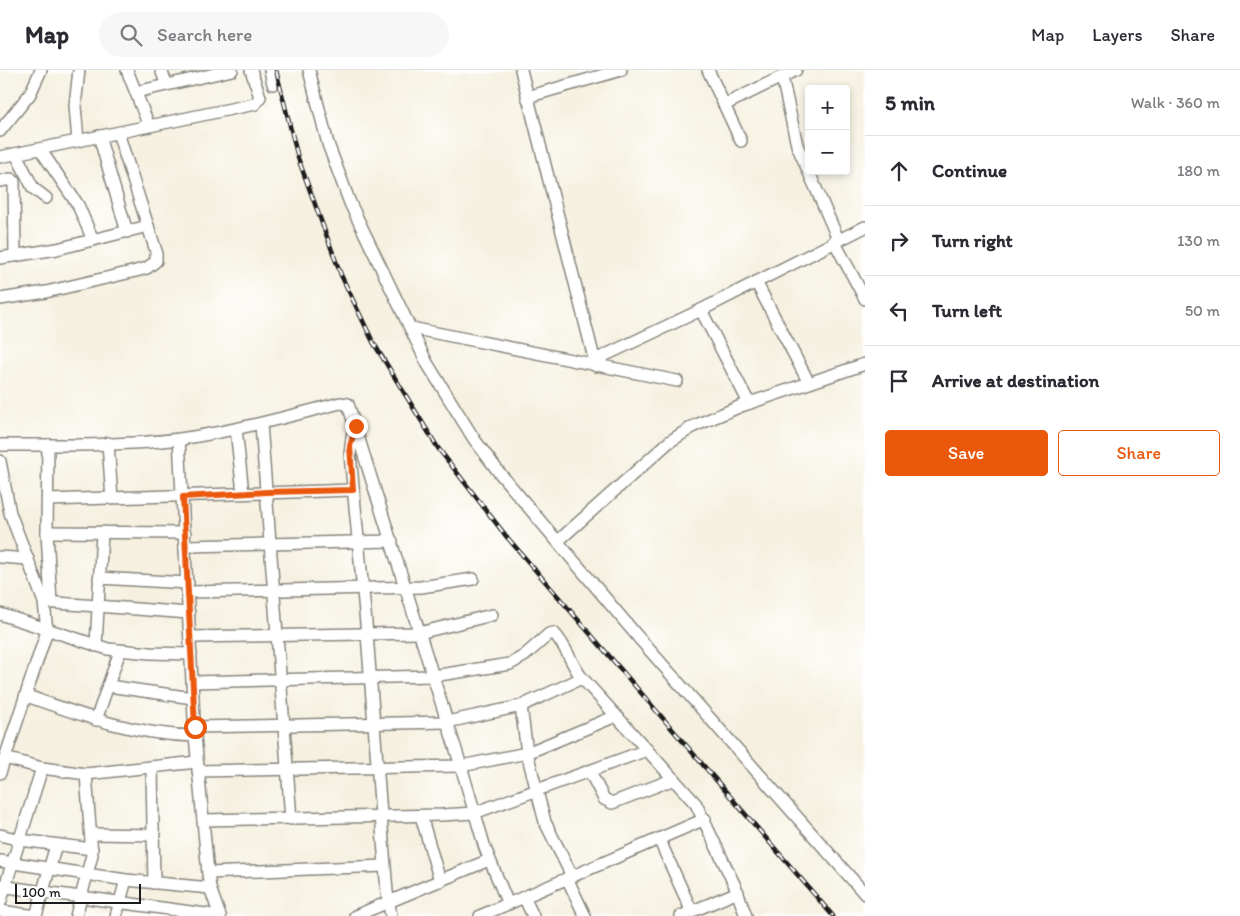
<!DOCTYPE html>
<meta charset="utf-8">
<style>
body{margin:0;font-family:Itim,sans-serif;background:#f7f7f7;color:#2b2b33}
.controls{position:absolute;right:15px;top:15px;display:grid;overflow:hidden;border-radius:5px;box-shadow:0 2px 8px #0003}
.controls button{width:45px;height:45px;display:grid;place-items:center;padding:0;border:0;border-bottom:1px solid #e1e1e2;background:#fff;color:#2b2b33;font:25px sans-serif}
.scale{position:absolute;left:15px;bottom:12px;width:126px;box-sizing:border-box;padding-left:5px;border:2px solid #1c1c1c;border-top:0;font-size:14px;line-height:18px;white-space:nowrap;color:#1c1c1c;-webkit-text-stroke:4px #fff;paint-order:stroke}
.stop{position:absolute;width:15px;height:15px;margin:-11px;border:4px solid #ea580c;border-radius:50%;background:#fff}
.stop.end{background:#ea580c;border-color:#fff;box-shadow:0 1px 5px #0008}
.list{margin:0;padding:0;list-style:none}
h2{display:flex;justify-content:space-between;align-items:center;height:65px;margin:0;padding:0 20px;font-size:21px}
h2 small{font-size:16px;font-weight:400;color:#7c7c81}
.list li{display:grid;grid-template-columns:32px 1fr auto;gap:15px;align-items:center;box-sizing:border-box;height:70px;padding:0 20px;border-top:1px solid #e1e1e2}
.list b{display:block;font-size:19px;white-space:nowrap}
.list em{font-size:16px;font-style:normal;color:#7c7c81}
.actions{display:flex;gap:10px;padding:15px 20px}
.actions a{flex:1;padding:11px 0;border:1px solid #ea580c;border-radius:5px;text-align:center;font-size:18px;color:#ea580c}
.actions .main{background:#ea580c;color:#fff}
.icon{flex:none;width:28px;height:28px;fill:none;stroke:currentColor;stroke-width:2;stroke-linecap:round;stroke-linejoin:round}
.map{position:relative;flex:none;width:865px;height:846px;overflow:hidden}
header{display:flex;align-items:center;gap:30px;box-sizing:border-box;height:70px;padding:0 25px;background:#fff;border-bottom:1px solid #e1e1e2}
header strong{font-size:24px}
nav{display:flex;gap:28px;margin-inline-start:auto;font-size:18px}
.search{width:350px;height:45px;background:#f7f7f7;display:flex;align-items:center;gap:12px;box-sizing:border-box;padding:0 18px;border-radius:28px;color:#7c7c81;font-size:19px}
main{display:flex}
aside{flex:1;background:#fff}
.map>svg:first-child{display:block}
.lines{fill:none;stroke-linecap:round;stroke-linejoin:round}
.minor-casing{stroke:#88867e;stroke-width:14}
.minor{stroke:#fff;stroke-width:11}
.rail-casing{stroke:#1c1c1c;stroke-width:4.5}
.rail{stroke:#fff;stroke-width:2.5;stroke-dasharray:8;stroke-linecap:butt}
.route{stroke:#ea580c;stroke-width:6}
</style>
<header>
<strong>Map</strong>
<div class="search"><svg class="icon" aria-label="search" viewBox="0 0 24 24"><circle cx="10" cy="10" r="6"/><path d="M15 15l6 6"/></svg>Search here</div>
<nav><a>Map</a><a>Layers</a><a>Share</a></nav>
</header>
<main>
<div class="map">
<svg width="865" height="846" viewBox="0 0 865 846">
<rect width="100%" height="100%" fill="#fff"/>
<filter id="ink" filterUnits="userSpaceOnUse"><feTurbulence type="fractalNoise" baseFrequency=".02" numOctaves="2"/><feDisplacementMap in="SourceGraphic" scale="10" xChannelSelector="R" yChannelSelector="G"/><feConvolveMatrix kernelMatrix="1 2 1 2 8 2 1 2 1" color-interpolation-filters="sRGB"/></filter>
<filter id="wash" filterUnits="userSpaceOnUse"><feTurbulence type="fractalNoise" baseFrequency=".0096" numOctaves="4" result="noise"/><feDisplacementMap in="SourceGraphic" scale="20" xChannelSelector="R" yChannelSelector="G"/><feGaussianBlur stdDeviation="1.12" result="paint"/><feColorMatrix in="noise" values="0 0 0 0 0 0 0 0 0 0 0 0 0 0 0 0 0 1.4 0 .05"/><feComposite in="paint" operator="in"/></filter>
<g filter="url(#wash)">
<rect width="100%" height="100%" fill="#f5f0df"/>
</g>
<g filter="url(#ink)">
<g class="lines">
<defs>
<g id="minor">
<polyline points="127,0 149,56"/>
<polyline points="161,0 167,15"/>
<polyline points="270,0 273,14"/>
<polyline points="309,0 328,74 350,133 427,293 474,369 498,401 638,567 865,824"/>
<polyline points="521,0 596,296"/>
<polyline points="708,0 741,71"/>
<polyline points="782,7 797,75 838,169"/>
<polyline points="136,22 232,0"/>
<polyline points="527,27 621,0"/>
<polyline points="724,35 796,0"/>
<polyline points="0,61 30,24 41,0"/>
<polyline points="99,66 127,162"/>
<polyline points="78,71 75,36 79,0"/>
<polyline points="40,79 78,135 93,170"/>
<polyline points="16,84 33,118 46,128"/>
<polyline points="0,87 255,34 260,27 251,0"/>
<polyline points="0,111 11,109 14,111 15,186"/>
<polyline points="834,171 865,229"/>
<polyline points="0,188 57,179 148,156"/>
<polyline points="756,212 809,313"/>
<polyline points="0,229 46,222 136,201 147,198 156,191 156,181 118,63"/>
<polyline points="701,240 749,333"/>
<polyline points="411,258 677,311"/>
<polyline points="595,290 701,240 865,157"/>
<polyline points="261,354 291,749"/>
<polyline points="356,356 352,367 350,384 367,564 387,822 391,846"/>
<polyline points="236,359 243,423"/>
<polyline points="179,369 195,666 208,803 210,818 220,846"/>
<polyline points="108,373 112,429"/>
<path d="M0,375C59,375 121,376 180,369C234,361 287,347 340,333L348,334L461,696L485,778L508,834"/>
<polyline points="48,375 47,462 51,533"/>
<polyline points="0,391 10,443 44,532 47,561 0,703"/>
<polyline points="48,430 353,420"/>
<polyline points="47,462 185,463"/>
<polyline points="558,471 669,372 694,356 741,336 865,294"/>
<polyline points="186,476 392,471"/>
<polyline points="0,487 28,489"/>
<polyline points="99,508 188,513"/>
<polyline points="188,522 421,517 473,509"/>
<polyline points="44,532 189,543"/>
<polyline points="0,544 108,579 150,583 191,584"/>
<polyline points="191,567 419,563 492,545"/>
<polyline points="96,576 102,462"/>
<path d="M192,612L433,606L510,594L524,586L549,564L554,563C567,577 571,594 582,608L696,734L735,816L746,846"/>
<polyline points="108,616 193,628"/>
<path d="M27,626C83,646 136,665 195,666"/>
<polyline points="521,636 527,683 545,752 572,806"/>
<polyline points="96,650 120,581"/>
<polyline points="195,657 447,652 521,636 582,608"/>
<polyline points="5,688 42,698 86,704 197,692"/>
<polyline points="152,698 154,813"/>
<polyline points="198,701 461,696 527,683 616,646"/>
<polyline points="590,702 604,729 612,733 674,709"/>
<polyline points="421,746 440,811"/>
<polyline points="203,750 442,745 474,743 647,680"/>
<polyline points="91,764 155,765"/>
<polyline points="0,765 20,770 92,779"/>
<polyline points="659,769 692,842"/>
<polyline points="0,791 126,810 210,818"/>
<polyline points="208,803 384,796"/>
<polyline points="567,808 585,846"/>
<polyline points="0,816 220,846"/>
<polyline points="524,827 533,846"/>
<polyline points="0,833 42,698"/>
<polyline points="0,841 36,846 56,775"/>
<polyline points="76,846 92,785 86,704"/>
<polyline points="116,846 126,810"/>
<polyline points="355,846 489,790"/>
<polyline points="480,846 705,749"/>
<polyline points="681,846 738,822"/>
</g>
</defs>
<!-- minor casing -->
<use href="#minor" class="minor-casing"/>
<!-- minor -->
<use href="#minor" class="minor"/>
<defs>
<polyline id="rail" points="276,0 298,88 341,205 373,272 438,378 506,466 833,846"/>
</defs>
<!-- rail casing -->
<use href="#rail" class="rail-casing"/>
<!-- rail -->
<use href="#rail" class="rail"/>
</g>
</g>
<g class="lines" filter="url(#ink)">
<!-- route -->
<polyline class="route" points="195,657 183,427 267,422 353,420 350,376 356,356"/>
</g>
</svg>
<div class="controls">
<button>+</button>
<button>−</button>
</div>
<div class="scale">100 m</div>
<div class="stop" style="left:195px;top:657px"></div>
<div class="stop end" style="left:356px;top:356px"></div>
</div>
<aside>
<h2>5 min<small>Walk · 360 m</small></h2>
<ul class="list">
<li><svg class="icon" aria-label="ahead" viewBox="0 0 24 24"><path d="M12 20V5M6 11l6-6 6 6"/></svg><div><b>Continue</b></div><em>180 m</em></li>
<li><svg class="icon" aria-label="right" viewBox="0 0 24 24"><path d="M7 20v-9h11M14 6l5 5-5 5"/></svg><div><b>Turn right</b></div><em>130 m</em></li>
<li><svg class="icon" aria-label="left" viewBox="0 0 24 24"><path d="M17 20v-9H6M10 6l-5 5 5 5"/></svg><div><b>Turn left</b></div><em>50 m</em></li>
<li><svg class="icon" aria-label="arrive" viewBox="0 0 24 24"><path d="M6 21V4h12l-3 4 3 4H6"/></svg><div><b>Arrive at destination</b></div></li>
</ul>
<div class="actions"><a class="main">Save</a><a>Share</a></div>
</aside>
</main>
